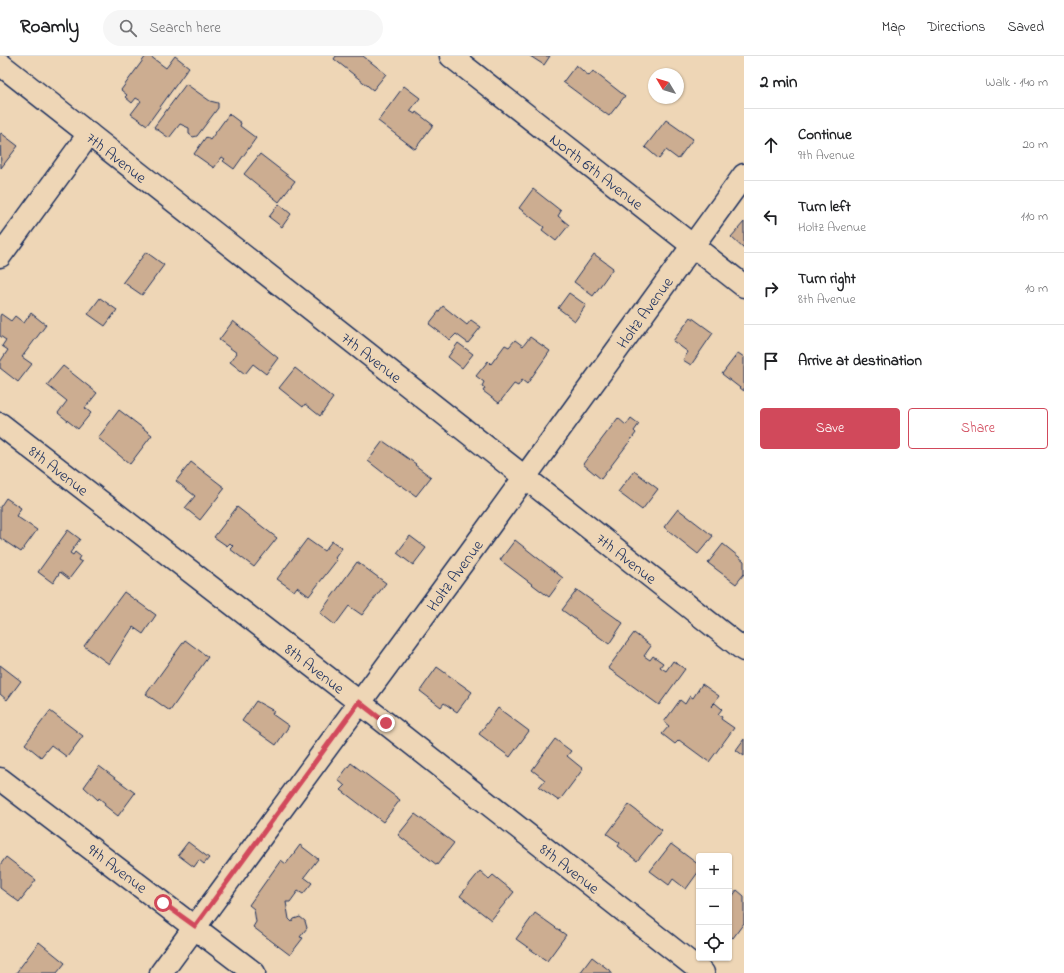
<!DOCTYPE html>
<meta charset="utf-8">
<style>
body{margin:0;font-family:"Indie Flower",sans-serif;background:#f6f6f6;color:#202124}
.controls{position:absolute;right:12px;bottom:12px;display:grid;overflow:hidden;border-radius:4px;box-shadow:0 1px 3px #0004}
.controls button{width:36px;height:36px;display:grid;place-items:center;padding:0;border:0;border-bottom:1px solid #e0e0e0;background:#fff;color:#202124;font:20px sans-serif}
.compass{position:absolute;left:648px;top:12px;width:36px;height:36px;border-radius:50%;background:#fff;box-shadow:0 1px 3px #0004;rotate:308deg}
.stop{position:absolute;width:12px;height:12px;margin:-9px;border:3px solid #d1495b;border-radius:50%;background:#fff}
.stop.end{background:#d1495b;border-color:#fff;box-shadow:0 1px 4px #0008}
.list{margin:0;padding:0;list-style:none}
h2{display:flex;justify-content:space-between;align-items:center;height:52px;margin:0;padding:0 16px;font-size:17px}
h2 small{font-size:13px;font-weight:400;color:#757577}
.list li{display:grid;grid-template-columns:26px 1fr auto;gap:12px;align-items:center;box-sizing:border-box;height:72px;padding:0 16px;border-top:1px solid #e0e0e0}
.list b{display:block;font-size:15px;white-space:nowrap}
.list p{margin:0;font-size:13px;white-space:nowrap;color:#757577}
.list em{font-size:13px;font-style:normal;color:#757577}
.actions{display:flex;gap:8px;padding:12px 16px}
.actions a{flex:1;padding:9px 0;border:1px solid #d1495b;border-radius:4px;text-align:center;font-size:14px;color:#d1495b}
.actions .main{background:#d1495b;color:#fff}
.icon{flex:none;width:22px;height:22px;fill:none;stroke:currentColor;stroke-width:2;stroke-linecap:round;stroke-linejoin:round}
.map{position:relative;flex:none;width:744px;height:917px;overflow:hidden}
header{display:flex;align-items:center;gap:24px;box-sizing:border-box;height:56px;padding:0 20px;background:#fff;border-bottom:1px solid #e0e0e0}
header strong{font-size:19px}
nav{display:flex;gap:22px;margin-inline-start:auto;font-size:14px}
.search{width:280px;height:36px;background:#f6f6f6;display:flex;align-items:center;gap:10px;box-sizing:border-box;padding:0 14px;border-radius:22px;color:#757577;font-size:15px}
main{display:flex}
aside{flex:1;background:#fff}
.map>svg:first-child{display:block}
.building{fill:#ccad91;stroke:#1b2f5e}
.lines{fill:none;stroke-linecap:round;stroke-linejoin:round}
.minor-casing{stroke:#1b2f5e;stroke-width:25}
.minor{stroke:#eed6b6;stroke-width:22}
.route{stroke:#d1495b;stroke-width:5}
.labels{text-anchor:middle;stroke-width:3.5;stroke-linejoin:round;paint-order:stroke}
.street-label{font-size:16px;fill:#1b2f5e;stroke:#eed6b6}
</style>
<header>
<strong>Roamly</strong>
<div class="search"><svg class="icon" aria-label="search" viewBox="0 0 24 24"><circle cx="10" cy="10" r="6"/><path d="M15 15l6 6"/></svg>Search here</div>
<nav><a>Map</a><a>Directions</a><a>Saved</a></nav>
</header>
<main>
<div class="map">
<svg width="744" height="917" viewBox="0 0 744 917">
<rect width="100%" height="100%" fill="#eed6b6"/>
<filter id="ink" filterUnits="userSpaceOnUse"><feTurbulence type="fractalNoise" baseFrequency=".025" numOctaves="2"/><feDisplacementMap in="SourceGraphic" scale="8" xChannelSelector="R" yChannelSelector="G"/><feConvolveMatrix kernelMatrix="1 2 1 2 8 2 1 2 1" color-interpolation-filters="sRGB"/></filter>
<g filter="url(#ink)">
<!-- building -->
<g class="building">
<polygon points="146,0 150,0 166,12 175,0 189,11 147,69 131,58 141,45 136,42 132,47 125,41 127,39 121,34"/>
<polygon points="336,0 363,0 386,18 373,34 334,3"/>
<polygon points="530,0 550,0 544,9"/>
<polygon points="576,9 589,20 593,15 625,40 609,60 563,26"/>
<polygon points="186,28 210,45 218,47 218,52 197,80 193,81 189,78 189,72 180,68 169,82 154,71"/>
<polygon points="404,30 420,42 410,55 415,58 416,56 433,69 415,93 378,65"/>
<polygon points="229,58 241,67 240,70 256,82 234,113 223,105 225,103 222,101 214,112 194,98 206,81 210,84"/>
<polygon points="666,64 693,83 678,103 666,94 659,103 645,91"/>
<polygon points="1,77 18,90 1,112 0,79"/>
<polygon points="260,98 295,125 279,146 244,118"/>
<polygon points="533,133 561,155 558,160 569,169 556,185 542,174 544,171 519,152"/>
<polygon points="279,148 291,158 282,171 269,161"/>
<polygon points="744,166 744,193 731,181"/>
<polygon points="146,196 164,209 142,239 123,226"/>
<polygon points="594,198 613,212 593,240 574,226"/>
<polygon points="569,237 586,249 575,265 558,252"/>
<polygon points="100,242 117,254 105,270 88,258"/>
<polygon points="443,250 467,269 471,264 481,271 468,287 456,278 450,284 429,268"/>
<polygon points="31,257 46,269 22,301 32,308 18,326 0,312 0,306 8,294 2,290 6,284 0,280 0,260 1,258 11,265 15,260 24,267"/>
<polygon points="691,261 713,277 691,309 683,304 688,296 673,285"/>
<polygon points="233,265 278,302 266,318 253,308 245,318 230,306 237,297 219,284"/>
<polygon points="530,281 550,295 527,328 522,324 518,330 514,328 499,347 483,335 485,332 482,330 484,326 476,320 488,305 491,308 505,289 509,291 515,284 523,290"/>
<polygon points="458,287 473,298 462,312 448,301"/>
<polygon points="738,297 744,301 744,335 722,318"/>
<polygon points="63,310 97,337 85,352 91,357 78,373 58,357 67,345 47,329"/>
<polygon points="295,312 333,342 320,360 305,348 303,351 279,332"/>
<polygon points="119,354 152,379 130,408 98,382"/>
<polygon points="618,362 626,369 631,362 639,368 634,375 636,377 601,423 583,408"/>
<polygon points="383,385 416,408 415,409 431,421 416,440 401,429 400,430 368,405"/>
<polygon points="191,406 225,432 200,464 185,452 195,440 176,425"/>
<polygon points="634,415 658,433 642,454 618,436"/>
<polygon points="6,442 21,452 16,460 37,474 21,496 0,482 0,451"/>
<polygon points="237,451 277,482 254,511 230,493 233,490 230,487 227,490 214,481"/>
<polygon points="678,453 713,480 698,498 664,471"/>
<polygon points="68,474 80,483 70,497 73,499 75,496 80,500 78,504 82,506 69,523 60,516 53,527 38,516"/>
<polygon points="410,480 426,492 413,509 397,497"/>
<polygon points="307,483 324,495 332,485 342,492 335,502 337,504 309,540 297,531 294,535 277,523"/>
<polygon points="515,484 563,522 549,541 500,504"/>
<polygon points="723,488 744,505 744,518 736,528 708,507"/>
<polygon points="357,506 386,527 362,559 349,550 335,569 320,557"/>
<polygon points="577,534 623,567 609,588 562,554"/>
<polygon points="124,536 156,559 143,578 133,571 109,608 84,590"/>
<polygon points="634,577 651,590 644,600 650,604 653,600 663,607 660,611 666,615 673,605 685,613 659,649 608,612"/>
<polygon points="185,584 208,601 170,655 146,638"/>
<polygon points="0,609 21,625 7,644 0,638"/>
<polygon points="437,611 472,636 457,656 444,647 441,651 420,635"/>
<polygon points="702,628 719,640 711,651 715,647 722,653 718,658 722,661 721,663 734,672 709,706 679,684 675,688 662,678 669,670 664,666 680,644 685,648 690,640 693,642"/>
<polygon points="256,645 274,655 272,658 289,670 276,689 242,665"/>
<polygon points="498,652 529,675 510,701 479,678"/>
<polygon points="50,655 83,680 67,701 51,689 41,701 25,688"/>
<polygon points="555,683 571,695 567,700 583,713 559,745 539,731 545,724 532,714"/>
<polygon points="744,683 744,700 736,694"/>
<polygon points="351,707 400,744 383,766 341,734 345,730 338,724"/>
<polygon points="99,710 135,737 118,760 104,749 105,747 99,742 98,744 84,731"/>
<polygon points="629,749 662,774 637,805 618,790 620,787 607,778"/>
<polygon points="415,758 454,787 437,809 398,779"/>
<polygon points="188,786 209,802 204,808 199,804 194,811 178,799"/>
<polygon points="671,788 699,809 699,815 686,833 673,823 669,829 650,815"/>
<polygon points="300,789 318,803 304,821 312,827 303,838 298,835 290,846 286,846 289,863 292,866 294,863 300,861 305,865 307,872 300,881 303,882 290,899 253,871 256,866 254,853 249,849 281,804 286,808"/>
<polygon points="6,801 36,824 19,846 0,832 0,809"/>
<polygon points="480,815 489,823 493,819 514,836 491,864 460,840"/>
<polygon points="737,834 744,840 744,867 733,882 729,879 729,845"/>
<polygon points="535,857 566,879 547,905 516,883"/>
<polygon points="39,886 65,907 57,917 16,917"/>
<polygon points="592,901 613,917 580,917"/>
</g>
<g class="lines">
<defs>
<g id="minor">
<polyline points="451,0 744,230"/>
<polyline points="0,8 744,594"/>
<polyline points="0,200 89,78"/>
<polyline points="0,368 359,646 703,917"/>
<polyline points="0,723 254,917"/>
<polyline points="161,917 469,498 744,119"/>
</g>
</defs>
<!-- minor casing -->
<use href="#minor" class="minor-casing"/>
<!-- minor -->
<use href="#minor" class="minor"/>
</g>
</g>
<g class="lines" filter="url(#ink)">
<!-- route -->
<polyline class="route" points="163,847 195,870 359,646 386,667"/>
</g>
<g class="labels">
<!-- street labels -->
<g class="street-label">
<text transform="translate(117 101) rotate(38)" y="6">7th Avenue</text>
<text transform="translate(597 115) rotate(38)" y="6">North 6th Avenue</text>
<text transform="translate(644 256) rotate(-54)" y="6">Holtz Avenue</text>
<text transform="translate(372 301) rotate(38)" y="6">7th Avenue</text>
<text transform="translate(59 414) rotate(38)" y="6">8th Avenue</text>
<text transform="translate(627 502) rotate(38)" y="6">7th Avenue</text>
<text transform="translate(454 519) rotate(-54)" y="6">Holtz Avenue</text>
<text transform="translate(315 612) rotate(38)" y="6">8th Avenue</text>
<text transform="translate(118 812) rotate(37)" y="6">9th Avenue</text>
<text transform="translate(570 812) rotate(38)" y="6">8th Avenue</text>
</g>
</g>
</svg>
<div class="controls">
<button>+</button>
<button>−</button>
<button><svg class="icon" aria-label="locate" viewBox="0 0 24 24"><circle cx="12" cy="12" r="6"/><path d="M12 2v4M12 18v4M2 12h4M18 12h4"/></svg></button>
</div>
<svg class="compass" viewBox="-18 -18 36 36"><path d="M0-13l5 13h-10z" fill="#e53935"/><path d="M0 13l5-13h-10z" fill="#757577"/></svg>
<div class="stop" style="left:163px;top:847px"></div>
<div class="stop end" style="left:386px;top:667px"></div>
</div>
<aside>
<h2>2 min<small>Walk · 140 m</small></h2>
<ul class="list">
<li><svg class="icon" aria-label="ahead" viewBox="0 0 24 24"><path d="M12 20V5M6 11l6-6 6 6"/></svg><div><b>Continue</b><p>9th Avenue</p></div><em>20 m</em></li>
<li><svg class="icon" aria-label="left" viewBox="0 0 24 24"><path d="M17 20v-9H6M10 6l-5 5 5 5"/></svg><div><b>Turn left</b><p>Holtz Avenue</p></div><em>110 m</em></li>
<li><svg class="icon" aria-label="right" viewBox="0 0 24 24"><path d="M7 20v-9h11M14 6l5 5-5 5"/></svg><div><b>Turn right</b><p>8th Avenue</p></div><em>10 m</em></li>
<li><svg class="icon" aria-label="arrive" viewBox="0 0 24 24"><path d="M6 21V4h12l-3 4 3 4H6"/></svg><div><b>Arrive at destination</b></div></li>
</ul>
<div class="actions"><a class="main">Save</a><a>Share</a></div>
</aside>
</main>
